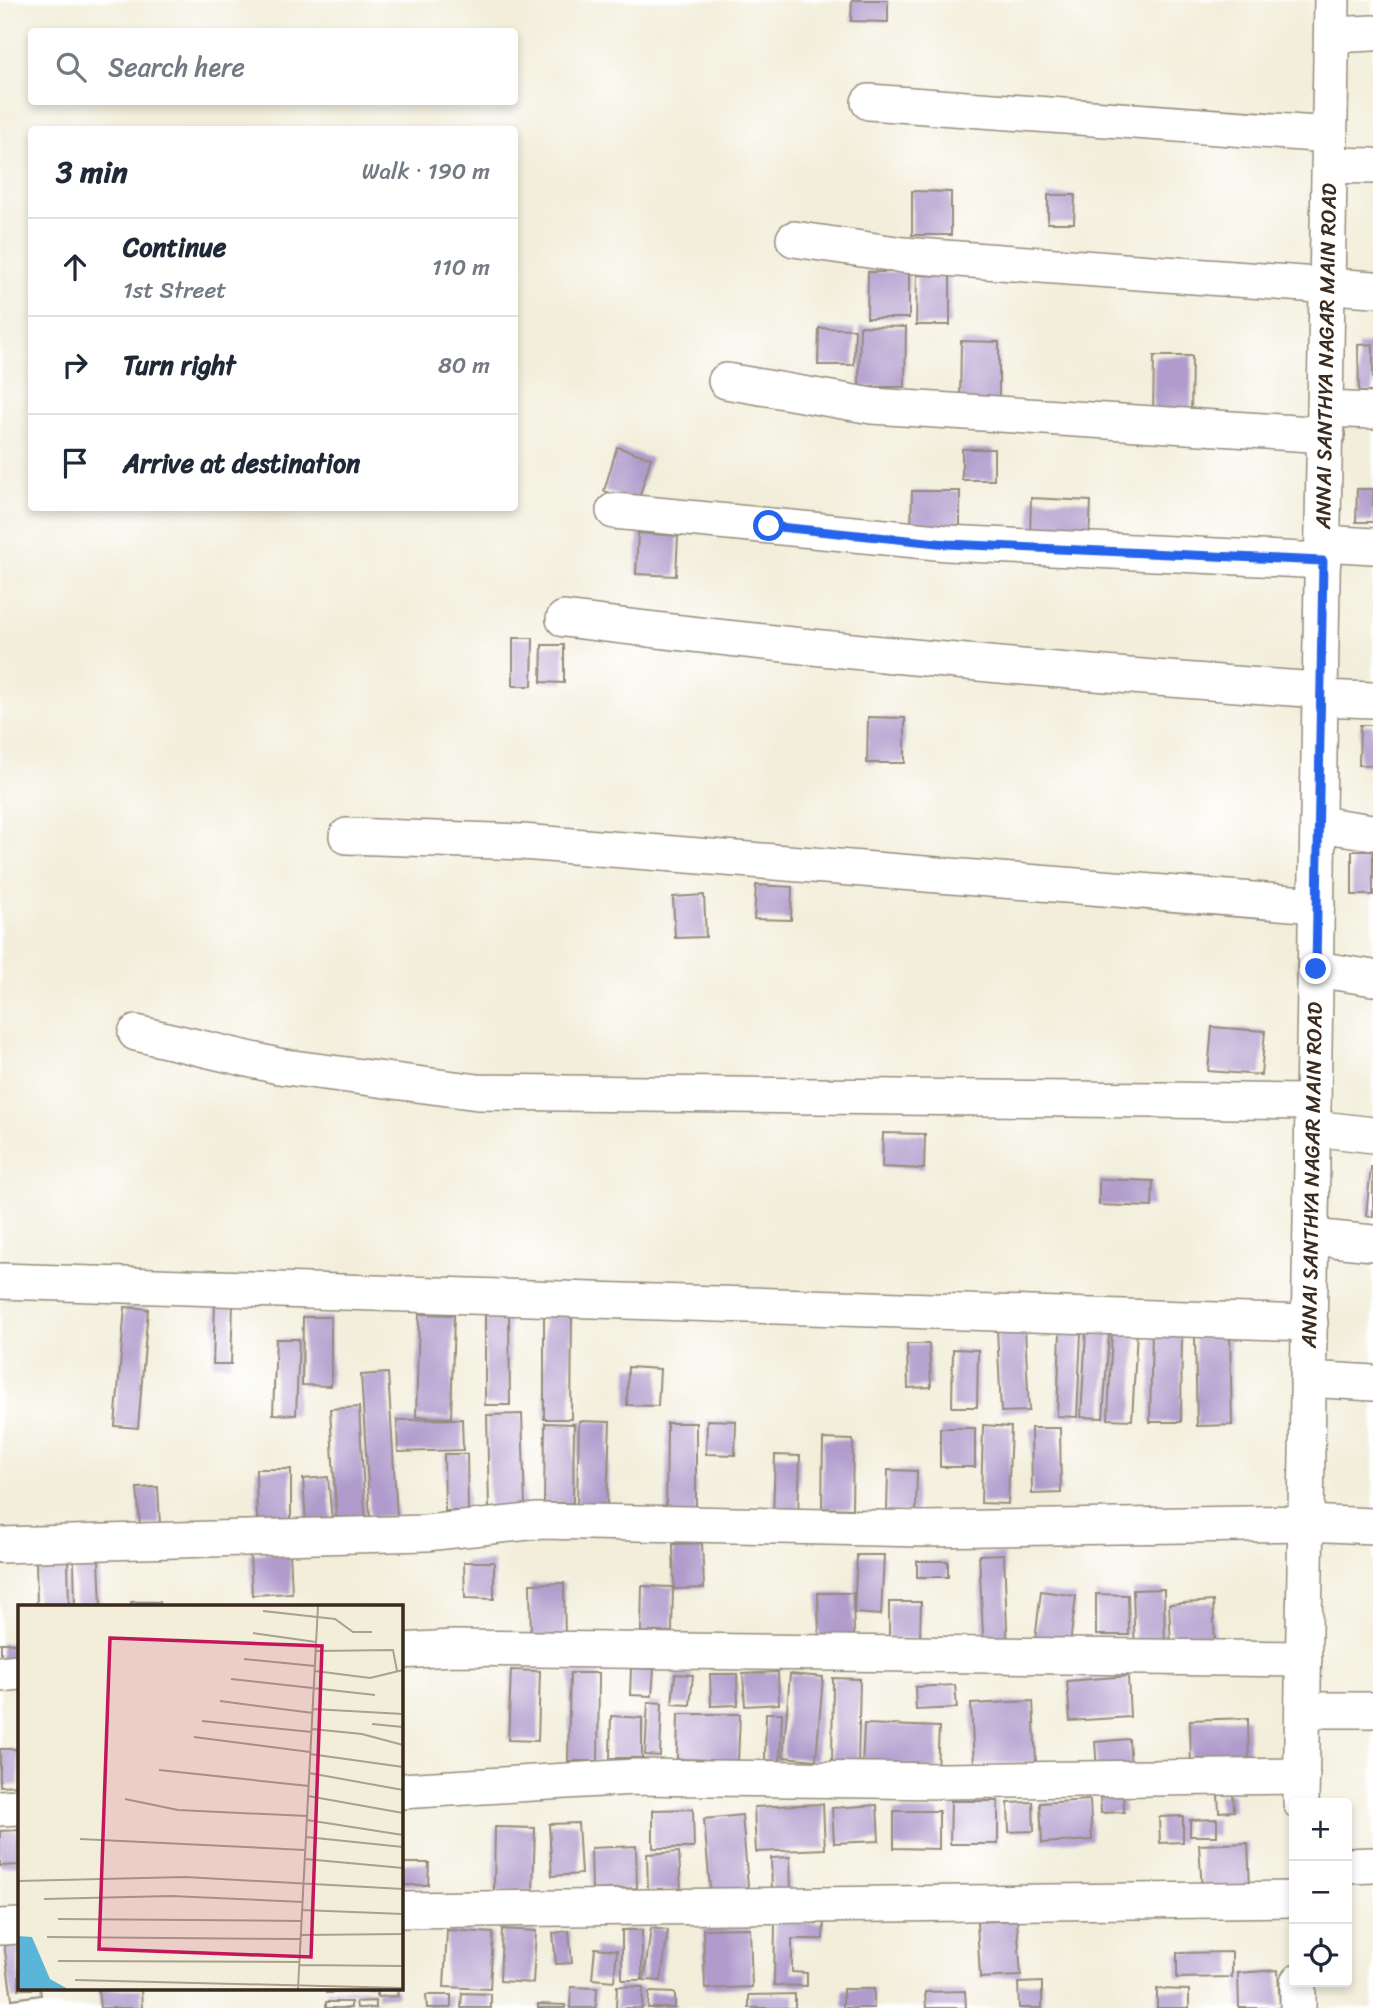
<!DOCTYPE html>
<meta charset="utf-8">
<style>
body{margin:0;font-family:Sriracha,sans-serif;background:#f6f6f7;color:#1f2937}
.controls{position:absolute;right:21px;bottom:21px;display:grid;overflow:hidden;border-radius:7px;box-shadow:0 4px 10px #0003}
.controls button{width:63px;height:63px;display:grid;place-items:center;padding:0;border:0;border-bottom:2px solid #e0e1e3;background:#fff;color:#1f2937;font:35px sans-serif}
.stop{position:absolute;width:21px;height:21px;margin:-16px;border:5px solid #2563eb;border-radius:50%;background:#fff}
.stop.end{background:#2563eb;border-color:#fff;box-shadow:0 2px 7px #0008}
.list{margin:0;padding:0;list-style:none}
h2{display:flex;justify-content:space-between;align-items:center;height:91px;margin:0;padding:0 28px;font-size:30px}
h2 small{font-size:23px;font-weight:400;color:#747a83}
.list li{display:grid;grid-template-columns:46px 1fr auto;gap:21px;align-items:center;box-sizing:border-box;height:98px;padding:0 28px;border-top:2px solid #e0e1e3}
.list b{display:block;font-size:26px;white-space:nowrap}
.list p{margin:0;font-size:23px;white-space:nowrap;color:#747a83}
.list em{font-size:23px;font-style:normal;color:#747a83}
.icon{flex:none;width:38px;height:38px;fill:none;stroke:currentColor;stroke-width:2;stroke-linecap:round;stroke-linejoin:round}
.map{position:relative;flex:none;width:1373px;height:2008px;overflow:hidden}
.search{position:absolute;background:#fff;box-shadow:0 4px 10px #0003;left:28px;top:28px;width:490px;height:77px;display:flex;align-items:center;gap:18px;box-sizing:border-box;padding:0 24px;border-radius:7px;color:#747a83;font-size:26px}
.panel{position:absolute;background:#fff;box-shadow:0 4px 10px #0003;left:28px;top:126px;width:490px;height:385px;border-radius:7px}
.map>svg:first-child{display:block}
.building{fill:#b09bcc}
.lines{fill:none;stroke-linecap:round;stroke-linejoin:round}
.minor-casing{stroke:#968c7c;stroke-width:38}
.minor{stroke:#fff;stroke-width:35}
.route{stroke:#2563eb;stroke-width:9}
.labels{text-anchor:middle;stroke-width:6;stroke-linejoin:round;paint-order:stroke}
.street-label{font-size:21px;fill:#3b2a1e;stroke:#fff}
.inset-road{fill:none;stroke:#a9a08f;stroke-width:2}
.view{fill:#c2185b;fill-opacity:0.15;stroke:#c2185b;stroke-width:3.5}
.inset-edge{fill:none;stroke:#3b2a1e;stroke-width:3.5}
</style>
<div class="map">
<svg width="1373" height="2008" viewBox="0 0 1373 2008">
<rect width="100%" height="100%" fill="#fff"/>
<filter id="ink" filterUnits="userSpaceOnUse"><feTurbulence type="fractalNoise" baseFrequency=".0143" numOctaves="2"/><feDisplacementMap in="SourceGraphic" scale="14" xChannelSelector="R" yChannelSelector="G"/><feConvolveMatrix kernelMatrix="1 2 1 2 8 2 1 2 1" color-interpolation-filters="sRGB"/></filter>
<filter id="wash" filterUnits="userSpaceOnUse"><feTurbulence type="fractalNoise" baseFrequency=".00686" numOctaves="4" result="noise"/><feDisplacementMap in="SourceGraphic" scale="28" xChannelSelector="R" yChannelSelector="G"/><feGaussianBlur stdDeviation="1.57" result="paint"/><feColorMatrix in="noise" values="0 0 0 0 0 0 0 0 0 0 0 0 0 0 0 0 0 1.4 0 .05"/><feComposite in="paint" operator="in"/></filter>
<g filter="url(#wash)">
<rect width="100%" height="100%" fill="#f2eeda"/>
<g id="blocks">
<!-- building -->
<g class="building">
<polygon points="852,0 888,0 888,22 851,21"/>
<polygon points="912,191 951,192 951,235 912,235"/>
<polygon points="1048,195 1075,195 1074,223 1048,223"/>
<polygon points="868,272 909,272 909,318 867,318"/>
<polygon points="917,275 950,276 950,325 916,325"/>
<polygon points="860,326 906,327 905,387 859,387"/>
<polygon points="819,328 855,329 854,365 818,365"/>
<polygon points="961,341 999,342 999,405 960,405"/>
<polygon points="1373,344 1373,392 1359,392 1358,345"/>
<polygon points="1154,356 1192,356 1191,416 1153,415"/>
<polygon points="617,447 651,458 638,502 604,491"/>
<rect x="962" y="449" width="32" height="31"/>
<polygon points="1357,489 1373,489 1373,522 1356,522"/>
<polygon points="912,491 960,491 960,530 911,530"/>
<polygon points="1031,498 1091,501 1089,539 1030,536"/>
<polygon points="638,533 678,536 676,576 636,574"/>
<polygon points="513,638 533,638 532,686 513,686"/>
<polygon points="542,645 564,645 564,683 541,682"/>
<polygon points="868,717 905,718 905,763 867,763"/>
<polygon points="1360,725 1373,725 1373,766 1359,765"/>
<rect x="1352" y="851" width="21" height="44"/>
<polygon points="756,885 792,887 791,920 754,919"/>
<polygon points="704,895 706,937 675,938 673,897"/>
<polygon points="1212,1027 1265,1031 1261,1075 1208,1071"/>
<polygon points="883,1133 925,1134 924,1169 882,1167"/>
<polygon points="1371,1167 1373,1167 1373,1217 1366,1216"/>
<polygon points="1099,1179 1153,1181 1152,1207 1099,1205"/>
<polygon points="215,1303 233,1304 231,1364 213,1364"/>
<polygon points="125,1307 148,1309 138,1428 115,1426"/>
<polygon points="509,1313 510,1405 485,1405 485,1314"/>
<polygon points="419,1314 454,1315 451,1418 416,1417"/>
<polygon points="544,1315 572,1316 571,1419 544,1419"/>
<polygon points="303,1317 331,1317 331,1386 302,1385"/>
<polygon points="1025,1328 1029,1411 1001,1412 997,1329"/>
<polygon points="1152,1329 1182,1329 1181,1422 1150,1422"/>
<polygon points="1112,1330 1137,1331 1132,1420 1108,1419"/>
<polygon points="1060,1332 1081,1332 1077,1417 1057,1416"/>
<polygon points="1086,1332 1109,1334 1103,1418 1081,1417"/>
<polygon points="1230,1334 1232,1425 1197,1426 1195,1335"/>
<polygon points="276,1339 299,1339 296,1415 273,1414"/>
<polygon points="907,1344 929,1344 931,1387 908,1388"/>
<polygon points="953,1349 978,1350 977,1407 952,1407"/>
<polygon points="628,1367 660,1369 658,1406 627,1405"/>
<polygon points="388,1373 397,1516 370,1517 361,1375"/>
<polygon points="359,1407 366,1528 337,1530 330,1409"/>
<polygon points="522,1414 525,1507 489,1508 487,1415"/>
<polygon points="462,1419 463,1450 398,1452 397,1420"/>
<polygon points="707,1420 736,1421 735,1455 706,1454"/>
<polygon points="579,1421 610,1422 607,1504 577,1504"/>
<polygon points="545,1423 574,1424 573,1503 544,1503"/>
<polygon points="667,1423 696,1423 696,1517 666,1517"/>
<polygon points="983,1425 1011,1427 1008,1504 981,1503"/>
<rect x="940" y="1428" width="35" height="39"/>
<polygon points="1031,1428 1060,1428 1061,1493 1032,1494"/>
<polygon points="823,1439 853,1440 852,1509 822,1508"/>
<polygon points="444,1454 467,1454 468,1511 445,1511"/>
<polygon points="775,1455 800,1456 798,1518 773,1517"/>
<polygon points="256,1469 291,1469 291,1520 257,1521"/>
<polygon points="888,1470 917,1471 916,1512 887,1512"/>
<polygon points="328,1477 332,1521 306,1523 303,1479"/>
<polygon points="158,1487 160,1524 140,1526 137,1488"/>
<polygon points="702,1543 704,1588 674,1589 673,1544"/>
<polygon points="290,1552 292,1593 252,1595 250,1554"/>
<polygon points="1004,1554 1008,1653 984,1654 979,1555"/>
<polygon points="857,1555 884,1555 881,1615 854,1613"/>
<polygon points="99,1559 101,1607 75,1607 74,1560"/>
<polygon points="36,1560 68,1560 69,1607 37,1607"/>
<rect x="917" y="1561" width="31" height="16"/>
<polygon points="464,1562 494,1562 494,1599 465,1598"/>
<polygon points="564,1583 565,1641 531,1642 530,1584"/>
<polygon points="642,1586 673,1587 672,1632 641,1632"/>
<polygon points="1164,1589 1165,1653 1135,1654 1133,1590"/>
<polygon points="1041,1591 1076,1596 1070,1644 1035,1640"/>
<polygon points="818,1593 853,1593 854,1636 819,1637"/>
<polygon points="1096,1594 1128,1595 1129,1635 1096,1635"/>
<polygon points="1213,1601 1215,1645 1171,1646 1169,1604"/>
<rect x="131" y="1602" width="29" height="5"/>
<polygon points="889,1602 921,1602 920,1639 889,1638"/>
<rect x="1" y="1643" width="18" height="19"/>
<polygon points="631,1668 654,1669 652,1696 630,1695"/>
<polygon points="511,1670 540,1671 538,1741 508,1740"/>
<polygon points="778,1672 779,1704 745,1706 743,1674"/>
<polygon points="570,1673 599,1673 598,1761 568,1761"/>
<polygon points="675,1674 693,1675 690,1705 672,1704"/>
<polygon points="710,1674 737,1674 738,1705 711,1706"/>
<polygon points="790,1674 823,1677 816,1760 783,1757"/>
<polygon points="1128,1676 1130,1717 1070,1721 1067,1681"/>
<polygon points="833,1678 860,1679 858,1765 832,1765"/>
<polygon points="955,1685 957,1708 916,1710 915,1687"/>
<polygon points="1033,1701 1036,1762 974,1765 971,1704"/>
<polygon points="648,1702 662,1703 660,1756 645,1755"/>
<polygon points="766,1713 782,1713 780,1761 765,1760"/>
<polygon points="678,1714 740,1714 738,1761 677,1759"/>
<polygon points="611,1716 642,1718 642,1758 610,1758"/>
<polygon points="1248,1718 1249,1766 1191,1768 1190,1720"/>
<polygon points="864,1724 939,1727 937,1770 862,1768"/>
<polygon points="1129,1739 1131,1768 1097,1770 1095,1742"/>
<polygon points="0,1749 19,1749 19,1785 0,1786"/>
<polygon points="1123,1793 1124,1812 1101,1813 1100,1794"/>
<polygon points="1233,1794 1234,1811 1219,1812 1218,1795"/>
<polygon points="1090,1800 1092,1840 1042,1843 1040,1803"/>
<polygon points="951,1801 998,1801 998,1844 950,1844"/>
<polygon points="1033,1802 1034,1831 1009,1832 1008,1803"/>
<polygon points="823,1804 825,1849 756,1852 754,1807"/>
<polygon points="877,1805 879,1841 834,1843 832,1808"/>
<polygon points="693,1809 694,1848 653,1848 653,1810"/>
<polygon points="894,1811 939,1811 939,1849 894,1848"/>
<polygon points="742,1815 749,1897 711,1901 704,1819"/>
<polygon points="1183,1816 1183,1842 1160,1843 1159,1817"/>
<polygon points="1217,1819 1217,1836 1190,1836 1190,1820"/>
<polygon points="578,1823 581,1874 552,1876 549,1824"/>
<polygon points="495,1827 535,1828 533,1892 494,1891"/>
<polygon points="19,1830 19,1865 0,1866 0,1831"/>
<polygon points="1248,1843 1250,1888 1202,1890 1199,1845"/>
<polygon points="636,1846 637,1888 592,1890 591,1848"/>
<polygon points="679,1852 681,1890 648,1891 647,1854"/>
<polygon points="790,1857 791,1893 772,1893 771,1858"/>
<polygon points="401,1863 429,1863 428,1885 401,1885"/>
<polygon points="1017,1920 1021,1976 980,1978 977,1922"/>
<polygon points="775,1922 824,1923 823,1939 792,1939 792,1972 807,1973 807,1986 774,1985"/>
<polygon points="651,1928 668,1930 661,1981 644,1980"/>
<polygon points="750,1928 752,1987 705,1989 703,1929"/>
<polygon points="502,1929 536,1931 533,1983 500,1981"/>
<polygon points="447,1930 493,1933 490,1989 444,1987"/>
<rect x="622" y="1930" width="20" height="50"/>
<polygon points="569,1931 572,1963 556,1964 553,1933"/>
<polygon points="19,1943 19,1989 40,1989 41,1995 12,1999 4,1945"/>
<polygon points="595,1948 617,1950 614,1981 592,1979"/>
<polygon points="1232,1952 1232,1977 1177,1978 1177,1953"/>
<polygon points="1278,1970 1280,2008 1239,2008 1238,1973"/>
<polygon points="1042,1982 1042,2008 1019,2008 1018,1983"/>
<polygon points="617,1986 643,1987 642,2008 616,2008"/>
<polygon points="571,1987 597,1988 596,2008 570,2008"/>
<polygon points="98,1989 141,1989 142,2008 100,2008"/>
<polygon points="326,1989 373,1989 373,1992 326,1993"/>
<polygon points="377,1989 397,1989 398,1996 377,1997"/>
<rect x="843" y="1989" width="31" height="19"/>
<polygon points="1157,1989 1189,1990 1189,2008 1157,2008"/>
<polygon points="965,1991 966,2008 926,2008 925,1992"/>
<polygon points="649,1992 675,1993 675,2008 648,2008"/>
<polygon points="462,1993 491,1994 491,2008 461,2008"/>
<polygon points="795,1994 795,2008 749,2008 749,1995"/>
<polygon points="426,1995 451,1995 451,2008 427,2008"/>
<polygon points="376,2001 376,2008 357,2008 356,2002"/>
<rect x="326" y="2002" width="25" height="6"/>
<polygon points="538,2004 565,2005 565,2008 538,2008"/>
</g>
</g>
</g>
<g filter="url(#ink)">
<use href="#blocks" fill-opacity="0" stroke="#968c7c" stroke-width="2"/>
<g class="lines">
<defs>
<g id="minor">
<polyline points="1332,35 1373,33"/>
<polyline points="869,102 1330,135"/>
<polyline points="1330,165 1373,166"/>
<polyline points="794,239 903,255 1373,289"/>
<polyline points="726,381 872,406 1327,435"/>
<polyline points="1325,409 1373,411"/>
<polyline points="614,511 947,543 1323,561"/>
<polyline points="1323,543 1373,546"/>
<path d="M564,619C815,650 1067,673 1321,690"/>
<polyline points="1320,698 1373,700"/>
<polyline points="1318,824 1373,832"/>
<polyline points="347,836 522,842 1317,905"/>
<polyline points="1316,969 1373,978"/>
<polyline points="136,1033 278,1066 478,1092 1313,1102"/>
<polyline points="1313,1128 1373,1135"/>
<polyline points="1311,1237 1373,1243"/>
<polyline points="0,1281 1310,1323"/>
<polyline points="1308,1379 1373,1383"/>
<polyline points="0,1545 426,1533 538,1521 924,1529 1306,1523 1373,1526"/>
<polyline points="401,1651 452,1648 1304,1659"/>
<polyline points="0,1674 19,1672"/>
<polyline points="1303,1710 1373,1710"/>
<polyline points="401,1791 634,1777 945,1781 1302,1776"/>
<path id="s1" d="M1301,1803L1332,0"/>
<polyline points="0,1808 19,1807"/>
<polyline points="1347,1866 1373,1865"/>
<polyline points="401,1910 1294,1899"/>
<polyline points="0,1927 19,1926"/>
<polyline points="1298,2008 1298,1982"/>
</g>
</defs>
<!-- minor casing -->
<use href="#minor" class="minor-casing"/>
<!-- minor -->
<use href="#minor" class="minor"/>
</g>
</g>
<g class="lines" filter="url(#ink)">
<!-- route -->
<polyline class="route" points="769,526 947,544 1323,561 1316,969"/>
</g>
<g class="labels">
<!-- street labels -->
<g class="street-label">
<text dy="7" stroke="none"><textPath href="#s1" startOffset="1447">ANNAI SANTHYA NAGAR MAIN ROAD</textPath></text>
<text dy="7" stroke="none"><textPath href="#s1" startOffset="628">ANNAI SANTHYA NAGAR MAIN ROAD</textPath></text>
</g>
</g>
<!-- overview -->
<g transform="translate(18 1605)">
<rect width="385" height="385" fill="#f2eeda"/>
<path d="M0,331L14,332L32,374L50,384H0Z" fill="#5bb5d8"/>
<path class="inset-road" d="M245,6L317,14L335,27H354M235,28L298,37M298,46L375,45L379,66M226,54L297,61M297,66L352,73L385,65M213,74L357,90M202,96L295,108M295,104L385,109M184,116L294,127M354,119L385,122M294,124L344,129L385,140M176,132L292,147M292,149L385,162M141,165L291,181M291,168L385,185M290,191L385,208M107,194L160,205L289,211M289,215L385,230M288,232L385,242M62,234L287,245M287,254L385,263M0,276L167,272L385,284M26,294L153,291L285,297M284,305L385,309M40,314L284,316M283,330L385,329M29,332L283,334M40,356L282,357M281,360L385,361M57,375L385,383M280,384L300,1"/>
<path class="view" d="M92,33L304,41L293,352L81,344Z"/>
<rect width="385" height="385" class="inset-edge"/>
</g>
</svg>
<div class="controls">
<button>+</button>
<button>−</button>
<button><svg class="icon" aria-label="locate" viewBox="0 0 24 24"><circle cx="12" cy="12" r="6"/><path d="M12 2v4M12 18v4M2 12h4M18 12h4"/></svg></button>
</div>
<div class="stop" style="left:769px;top:526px"></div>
<div class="stop end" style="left:1316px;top:969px"></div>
<div class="search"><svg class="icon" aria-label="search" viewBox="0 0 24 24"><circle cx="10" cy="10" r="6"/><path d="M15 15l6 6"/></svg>Search here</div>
<section class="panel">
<h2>3 min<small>Walk · 190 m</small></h2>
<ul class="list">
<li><svg class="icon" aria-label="ahead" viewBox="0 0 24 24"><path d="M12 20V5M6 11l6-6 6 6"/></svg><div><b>Continue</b><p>1st Street</p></div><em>110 m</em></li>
<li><svg class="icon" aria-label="right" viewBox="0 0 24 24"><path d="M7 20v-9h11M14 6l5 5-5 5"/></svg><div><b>Turn right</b></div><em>80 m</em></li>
<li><svg class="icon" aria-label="arrive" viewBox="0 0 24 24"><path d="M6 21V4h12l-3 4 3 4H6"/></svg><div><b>Arrive at destination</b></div></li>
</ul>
</section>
</div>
